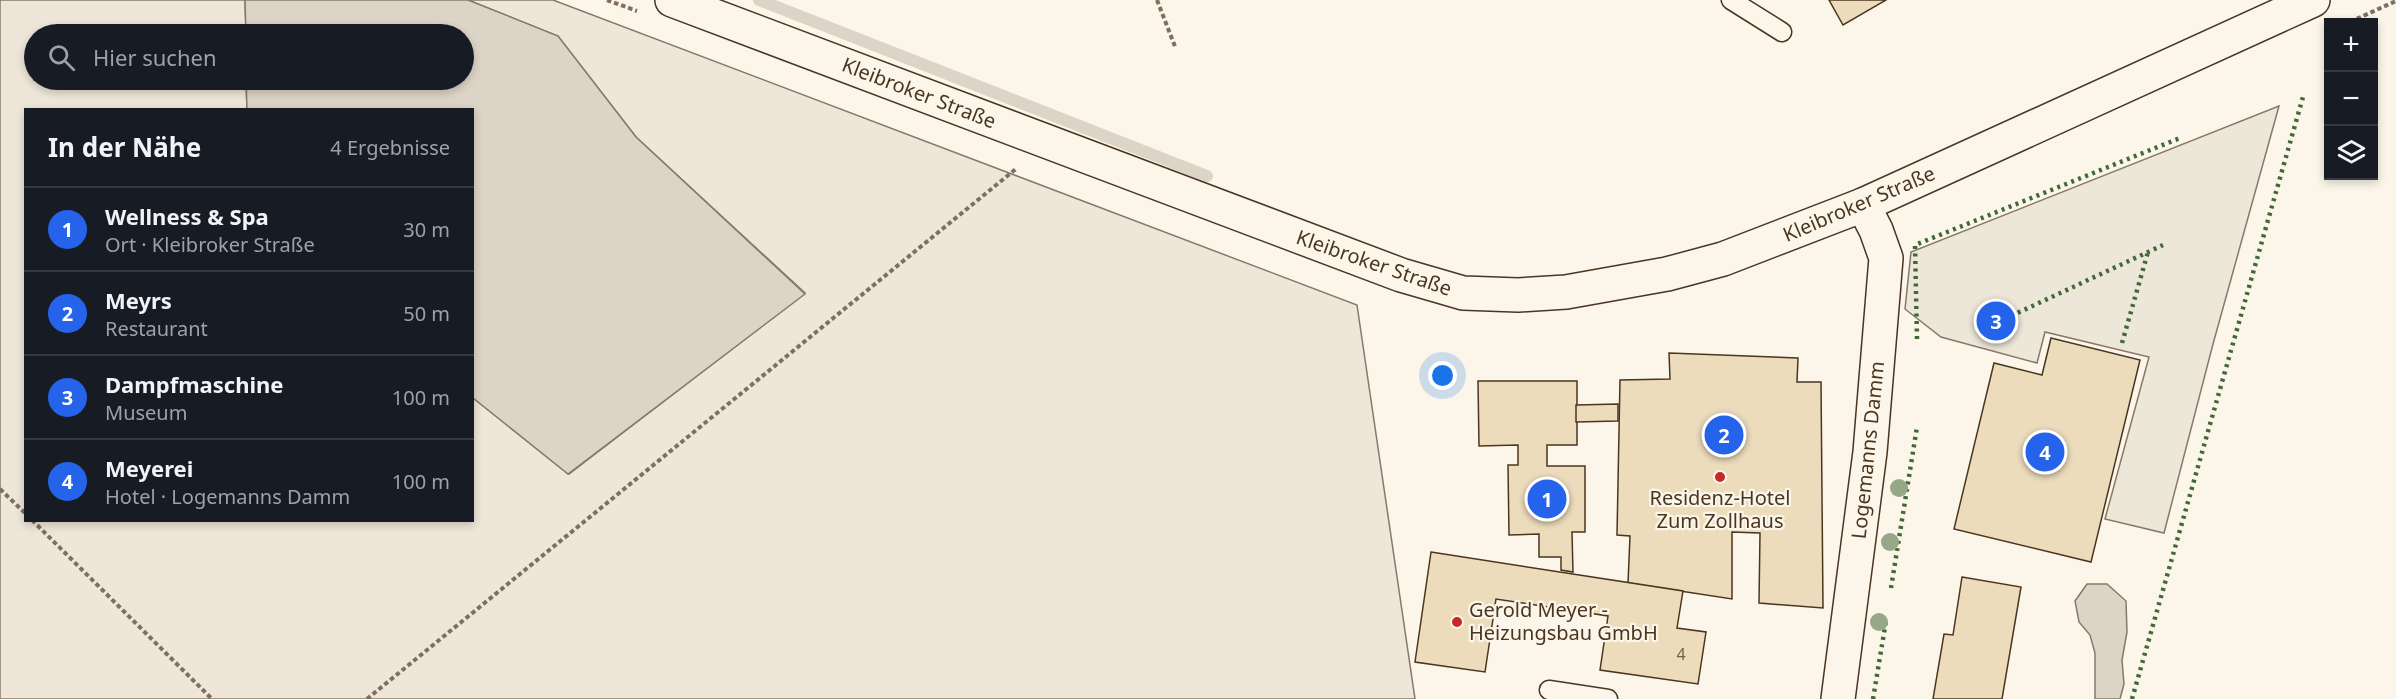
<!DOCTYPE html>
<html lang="de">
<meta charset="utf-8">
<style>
body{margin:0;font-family:"Noto Sans",sans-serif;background:#20242c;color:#f1f3f6}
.controls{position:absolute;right:18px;top:18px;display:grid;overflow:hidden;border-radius:0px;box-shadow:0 3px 9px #0003}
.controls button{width:54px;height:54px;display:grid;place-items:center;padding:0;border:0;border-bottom:2px solid #363941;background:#171b24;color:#f1f3f6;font:30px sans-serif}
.you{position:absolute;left:1443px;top:376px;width:21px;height:21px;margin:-15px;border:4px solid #fff;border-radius:50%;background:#1a73e8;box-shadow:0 0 0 9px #1a73e833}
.badge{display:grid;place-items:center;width:39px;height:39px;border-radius:50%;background:#2563eb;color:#fff;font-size:20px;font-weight:700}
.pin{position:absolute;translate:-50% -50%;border:3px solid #fff;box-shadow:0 2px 6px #0006}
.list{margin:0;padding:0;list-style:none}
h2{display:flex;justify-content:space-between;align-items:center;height:78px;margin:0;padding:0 24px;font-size:26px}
h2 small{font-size:20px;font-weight:400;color:#9ea1a6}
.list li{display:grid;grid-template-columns:39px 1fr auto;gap:18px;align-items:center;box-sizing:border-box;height:84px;padding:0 24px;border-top:2px solid #363941}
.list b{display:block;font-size:22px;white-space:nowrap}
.list p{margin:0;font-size:20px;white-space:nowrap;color:#9ea1a6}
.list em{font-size:20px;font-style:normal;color:#9ea1a6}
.icon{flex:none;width:33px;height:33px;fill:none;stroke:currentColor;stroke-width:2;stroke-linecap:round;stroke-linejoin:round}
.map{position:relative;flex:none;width:2396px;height:699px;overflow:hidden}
.search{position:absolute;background:#171b24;box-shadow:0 3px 9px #0003;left:24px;top:24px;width:450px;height:66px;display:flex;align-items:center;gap:15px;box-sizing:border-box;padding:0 21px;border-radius:33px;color:#9ea1a6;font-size:22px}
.panel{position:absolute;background:#171b24;box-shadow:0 3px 9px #0003;left:24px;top:108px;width:450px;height:414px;border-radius:0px}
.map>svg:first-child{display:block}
.green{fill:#ede6d9;stroke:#887966;stroke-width:1.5}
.parking{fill:#ede7d9;stroke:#887966;stroke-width:1.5}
.water{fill:#dcd4c6;stroke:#887966;stroke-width:1.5}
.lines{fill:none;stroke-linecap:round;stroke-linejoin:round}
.stream{stroke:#dcd4c6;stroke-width:12}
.building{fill:#ecdcbc;stroke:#4a3520;stroke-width:1.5}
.service-casing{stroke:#4a3520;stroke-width:21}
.minor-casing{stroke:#4a3520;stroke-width:36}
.tertiary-casing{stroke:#4a3520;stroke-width:36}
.path{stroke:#7f6f5c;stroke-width:4;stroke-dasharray:4.5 3;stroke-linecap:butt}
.service{stroke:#fbf6e9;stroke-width:18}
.minor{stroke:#fbf6e9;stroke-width:33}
.tertiary{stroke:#fbf6e9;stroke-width:33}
.hedge{stroke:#436837;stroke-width:4.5;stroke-dasharray:3 4.5;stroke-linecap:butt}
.tree{fill:#96a887}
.poi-dot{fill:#c62828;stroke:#fbf6e9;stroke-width:2}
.labels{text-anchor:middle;stroke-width:4.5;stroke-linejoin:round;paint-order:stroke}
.number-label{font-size:16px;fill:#725f47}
.street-label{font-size:20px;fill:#4a3520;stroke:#fbf6e9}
.poi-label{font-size:20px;fill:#4a3520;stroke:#fbf6e9}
</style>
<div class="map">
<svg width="2396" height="699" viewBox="0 0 2396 699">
<rect width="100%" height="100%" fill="#fbf6e9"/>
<!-- green -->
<polygon class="green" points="0,0 245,0 246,34 34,34 34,80 246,80 247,109 26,110 26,520 472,520 473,398 569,474 805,293 636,137 558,36 468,0 553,0 1357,305 1415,699 0,699"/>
<!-- parking -->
<polygon class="parking" points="2279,106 2213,344 2164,533 2105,519 2149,357 2045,332 2037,363 1941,337 1905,309 1911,252"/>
<!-- water -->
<g class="water">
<polygon points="245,0 468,0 558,36 636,137 805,294 568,474 473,398 472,110 247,109 246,80 464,80 464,34 246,34"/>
<polygon points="2087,584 2107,584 2126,601 2127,632 2122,660 2124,684 2120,699 2095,699 2095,653 2090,635 2079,622 2075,601"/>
</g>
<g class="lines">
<!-- stream -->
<polyline class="stream" points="759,0 1207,176"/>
</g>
<!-- building -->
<g class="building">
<polygon points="1829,0 1886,0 1843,25"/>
<polygon points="1985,306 2016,320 2008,336 1978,322"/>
<polygon points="2051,338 2140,360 2091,562 1954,529 1994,363 2042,375"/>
<polygon points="1669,353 1798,358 1797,382 1821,382 1823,608 1759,603 1760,533 1732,532 1732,599 1628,583 1630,536 1617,535 1620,380 1670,379"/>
<polygon points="1478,381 1577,381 1577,445 1547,445 1547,466 1585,466 1585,532 1572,532 1573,572 1561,570 1561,557 1539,557 1539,534 1509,535 1508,465 1518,465 1518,445 1479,446"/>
<polygon points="1618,404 1618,421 1576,422 1576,405"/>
<polygon points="1431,552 1683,591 1677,628 1706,632 1698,684 1600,670 1608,616 1496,599 1485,672 1415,662"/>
<polygon points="1962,577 2021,587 2002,699 1933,699 1944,634 1953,635"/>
</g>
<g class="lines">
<defs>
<g id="service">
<polyline points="1731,0 1782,32"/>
<polyline points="1549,690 1608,699"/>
</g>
<polyline id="minor" points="1838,699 1870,452 1886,258 1876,230 1863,205"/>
<polyline id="tertiary" points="672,0 1401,275 1463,293 1518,295 1566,292 1667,274 1723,259 1863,205 2313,0"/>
</defs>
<!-- service casing -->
<use href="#service" class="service-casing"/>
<!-- minor casing -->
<use href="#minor" class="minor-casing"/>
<!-- tertiary casing -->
<use href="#tertiary" class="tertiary-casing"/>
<!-- path -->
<g class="path">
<polyline points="607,0 637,11"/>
<polyline points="1157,0 1176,49"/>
<polyline points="2350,22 2396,1"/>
<polyline points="0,489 26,514"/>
<polyline points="32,520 212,699"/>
<polyline points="367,699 1017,168"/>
</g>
<!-- service -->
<use href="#service" class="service"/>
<!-- minor -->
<use href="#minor" class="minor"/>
<!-- tertiary -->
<use href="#tertiary" class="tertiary"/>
<!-- hedge -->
<g class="hedge">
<polyline points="2011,316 2163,245"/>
<polyline points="1917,339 1915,245 2180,138"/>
<polyline points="2122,343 2148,252"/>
<polyline points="1891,588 1917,427"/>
<polyline points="1873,699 1886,621"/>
<polyline points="2132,699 2303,97"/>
</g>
</g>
<!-- trees -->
<g class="tree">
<circle cx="1899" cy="488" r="9"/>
<circle cx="1890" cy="542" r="9"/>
<circle cx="1879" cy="622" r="9"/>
</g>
<!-- markers -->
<g class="poi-dot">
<circle cx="1720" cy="477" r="6"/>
<circle cx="1457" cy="622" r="6"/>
</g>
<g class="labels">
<!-- number labels -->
<g class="number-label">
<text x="1681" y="660">4</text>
</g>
<!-- street labels -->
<g class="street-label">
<text transform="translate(919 93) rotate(21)" y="7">Kleibroker Straße</text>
<text transform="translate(1859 204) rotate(-23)" y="7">Kleibroker Straße</text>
<text transform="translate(1374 263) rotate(19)" y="7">Kleibroker Straße</text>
<text transform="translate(1868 450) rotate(-84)" y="7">Logemanns Damm</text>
</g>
<!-- poi labels -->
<g class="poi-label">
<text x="1720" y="505">Residenz-Hotel<tspan x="1720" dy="23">Zum Zollhaus</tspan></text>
<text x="1469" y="617" text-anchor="start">Gerold Meyer -<tspan x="1469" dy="23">Heizungsbau GmbH</tspan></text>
</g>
</g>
</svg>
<div class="controls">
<button>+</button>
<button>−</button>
<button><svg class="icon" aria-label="layers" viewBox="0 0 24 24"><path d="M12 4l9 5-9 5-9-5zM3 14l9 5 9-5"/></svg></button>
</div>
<div class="you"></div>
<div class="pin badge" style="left:1547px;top:499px">1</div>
<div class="pin badge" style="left:1724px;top:435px">2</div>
<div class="pin badge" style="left:1996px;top:321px">3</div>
<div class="pin badge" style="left:2045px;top:452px">4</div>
<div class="search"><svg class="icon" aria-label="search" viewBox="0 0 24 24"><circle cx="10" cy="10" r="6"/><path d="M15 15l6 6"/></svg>Hier suchen</div>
<section class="panel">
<h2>In der Nähe<small>4 Ergebnisse</small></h2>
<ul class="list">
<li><span class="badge">1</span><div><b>Wellness &amp; Spa</b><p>Ort · Kleibroker Straße</p></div><em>30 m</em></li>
<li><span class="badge">2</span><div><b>Meyrs</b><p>Restaurant</p></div><em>50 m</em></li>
<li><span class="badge">3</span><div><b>Dampfmaschine</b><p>Museum</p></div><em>100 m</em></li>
<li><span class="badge">4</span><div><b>Meyerei</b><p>Hotel · Logemanns Damm</p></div><em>100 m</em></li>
</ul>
</section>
</div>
